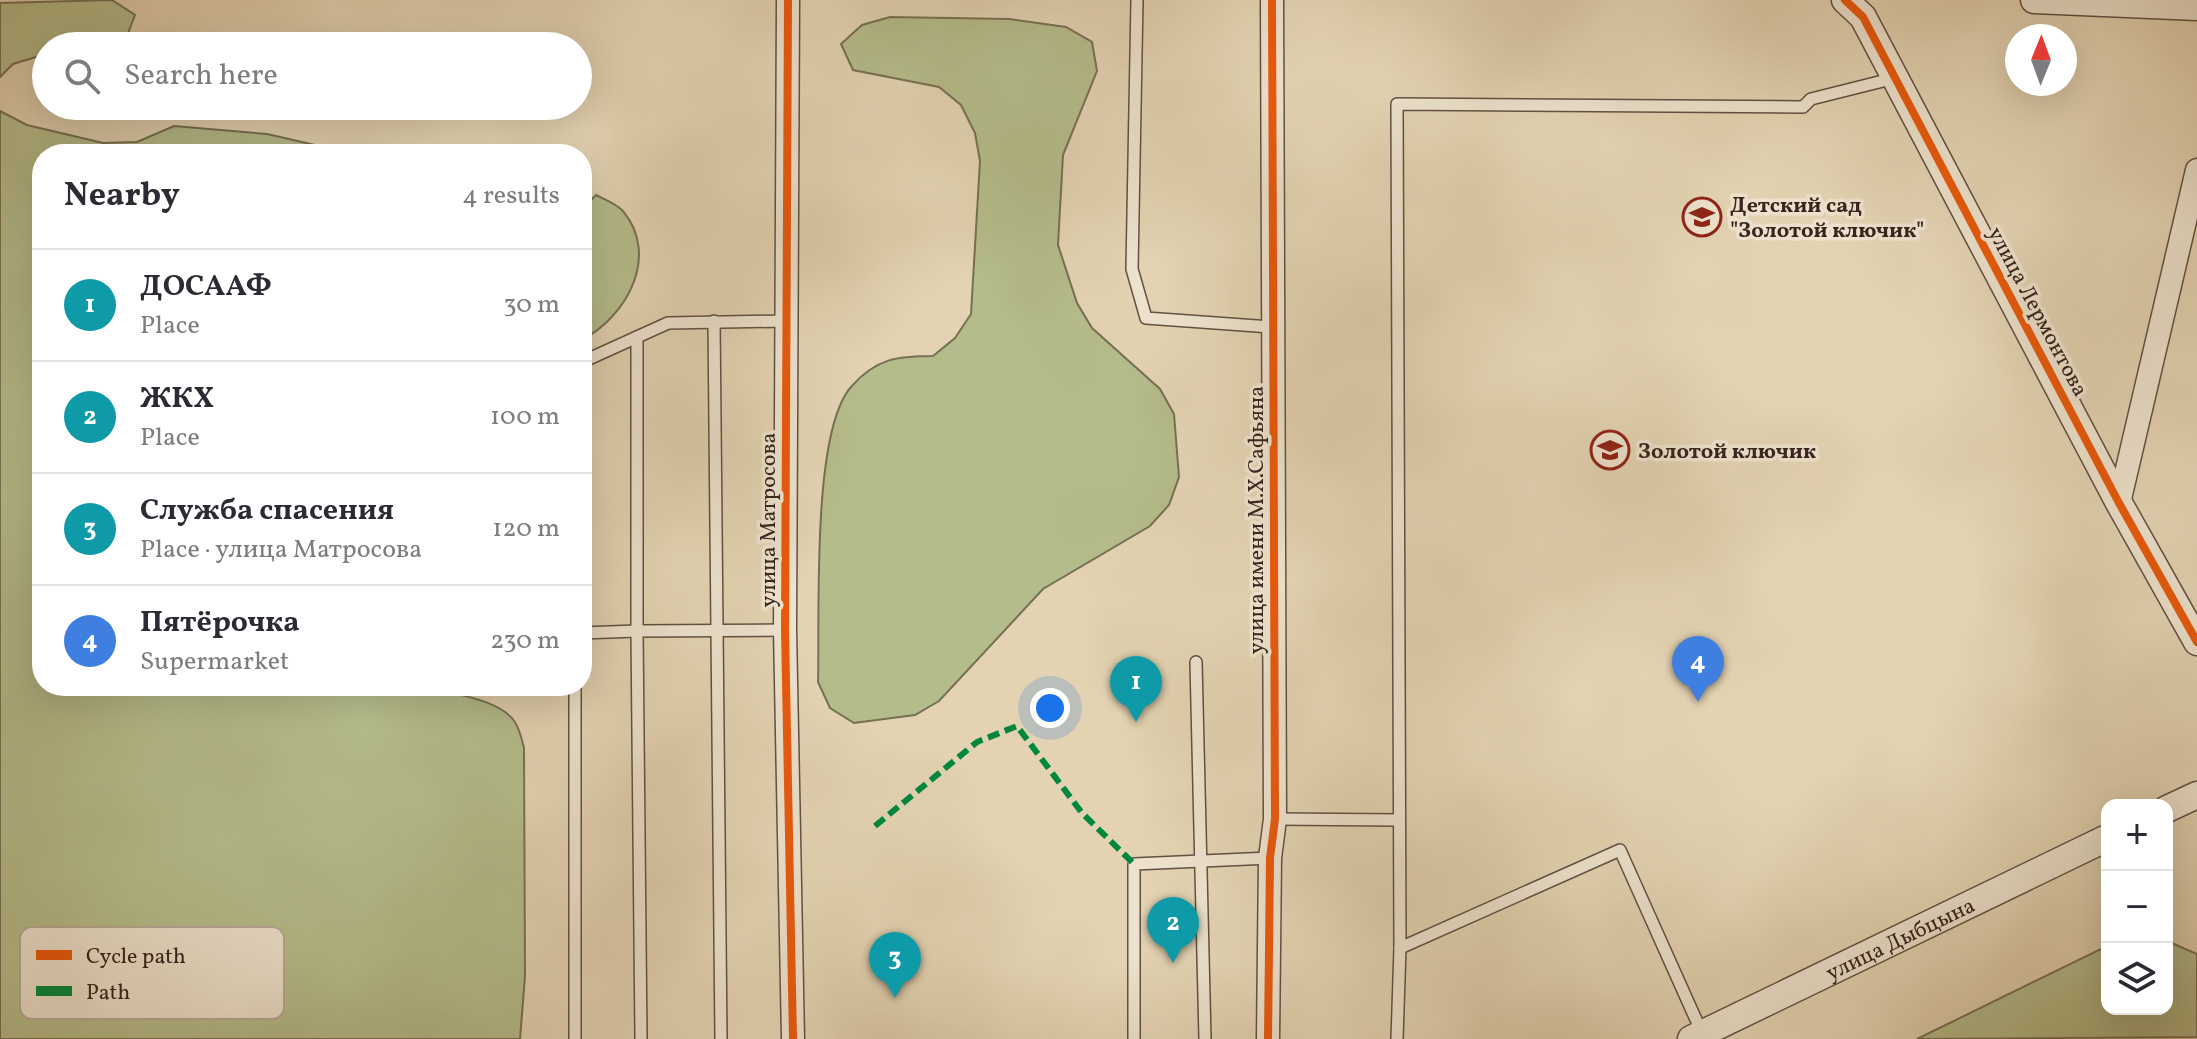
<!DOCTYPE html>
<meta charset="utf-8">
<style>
body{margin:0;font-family:Vollkorn,serif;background:#f7f7f7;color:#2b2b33}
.controls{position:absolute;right:24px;bottom:24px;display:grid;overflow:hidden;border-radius:16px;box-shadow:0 8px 32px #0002}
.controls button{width:72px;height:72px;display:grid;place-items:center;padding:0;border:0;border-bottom:2px solid #e1e1e2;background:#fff;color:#2b2b33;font:40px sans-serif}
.compass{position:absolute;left:2005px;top:24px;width:72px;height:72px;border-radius:50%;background:#fff;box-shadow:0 8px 32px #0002;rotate:1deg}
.you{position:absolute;left:1050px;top:708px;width:28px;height:28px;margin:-20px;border:6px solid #fff;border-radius:50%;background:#1a73e8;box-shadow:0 0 0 12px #1a73e833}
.badge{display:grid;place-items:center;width:52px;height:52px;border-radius:50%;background:#8f2418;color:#fff;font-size:26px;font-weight:700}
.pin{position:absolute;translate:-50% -66px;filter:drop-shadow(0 2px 4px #0008)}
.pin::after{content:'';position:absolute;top:42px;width:28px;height:24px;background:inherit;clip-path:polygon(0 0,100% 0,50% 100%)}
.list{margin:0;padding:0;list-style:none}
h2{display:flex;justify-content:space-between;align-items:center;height:104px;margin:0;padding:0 32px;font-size:34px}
h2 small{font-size:26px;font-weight:400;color:#7c7c81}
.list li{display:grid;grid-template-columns:52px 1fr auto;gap:24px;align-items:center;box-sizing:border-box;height:112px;padding:0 32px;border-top:2px solid #e1e1e2}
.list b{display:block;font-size:30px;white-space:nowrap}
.list p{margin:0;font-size:26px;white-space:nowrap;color:#7c7c81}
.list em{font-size:26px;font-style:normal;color:#7c7c81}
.icon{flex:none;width:44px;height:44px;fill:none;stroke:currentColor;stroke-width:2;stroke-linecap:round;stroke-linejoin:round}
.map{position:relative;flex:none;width:2197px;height:1039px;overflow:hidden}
.search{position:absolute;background:#fff;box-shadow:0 8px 32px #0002;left:32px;top:32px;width:560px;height:88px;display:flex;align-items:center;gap:20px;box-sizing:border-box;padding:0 28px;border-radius:44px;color:#7c7c81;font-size:30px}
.panel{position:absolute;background:#fff;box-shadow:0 8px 32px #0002;left:32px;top:144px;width:560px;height:552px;border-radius:32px}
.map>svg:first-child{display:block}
.green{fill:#b5bc8b;stroke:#767054;stroke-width:2}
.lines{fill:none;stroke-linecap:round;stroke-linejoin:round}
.service-casing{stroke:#615043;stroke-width:14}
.minor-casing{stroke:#615043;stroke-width:25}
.tertiary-casing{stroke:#615043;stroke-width:29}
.service{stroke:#ede2cd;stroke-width:11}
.minor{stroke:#ede2cd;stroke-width:22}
.tertiary{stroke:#ede2cd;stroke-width:26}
.quiet{stroke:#00873e;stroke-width:6;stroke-dasharray:12 6;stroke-linecap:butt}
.cycleway-casing{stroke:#ede2cd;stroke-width:13}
.cycleway{stroke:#e8590c;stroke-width:8}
.labels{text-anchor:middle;stroke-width:7;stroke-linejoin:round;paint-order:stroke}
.poi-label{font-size:22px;font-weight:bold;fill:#36241e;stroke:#ede2cd;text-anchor:start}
.street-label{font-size:22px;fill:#36241e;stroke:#ede2cd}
.key{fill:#ede2cd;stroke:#b6a998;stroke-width:2}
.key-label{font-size:22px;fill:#36241e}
</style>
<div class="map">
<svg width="2197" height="1039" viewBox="0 0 2197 1039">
<rect width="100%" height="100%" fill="#e3d3b2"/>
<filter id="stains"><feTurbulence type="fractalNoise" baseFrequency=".0025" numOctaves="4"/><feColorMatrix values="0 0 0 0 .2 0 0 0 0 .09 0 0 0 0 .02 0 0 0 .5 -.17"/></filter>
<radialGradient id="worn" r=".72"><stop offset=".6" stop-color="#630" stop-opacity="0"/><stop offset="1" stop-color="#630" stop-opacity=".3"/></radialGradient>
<!-- green -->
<g class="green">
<polygon points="112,0 135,15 125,41 95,46 46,46 46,54 13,64 0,77 0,3"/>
<path d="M890,17L1009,19L1066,27L1092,42L1097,71L1063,155L1058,245L1077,303L1092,328L1160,389L1174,414L1179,477L1169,505L1150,526L1043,589L939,701L915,715L854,723L830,708L818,682C820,618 811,432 851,387C876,358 898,356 933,356L955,338L971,314L980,161L975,133L961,105L939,87L853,70L841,44L862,25Z"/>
<path d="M0,111L27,125L103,143L137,142L174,126L267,134L328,148L341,154H42V686H404C432,690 502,696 516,724C520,731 522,740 524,748L525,976L520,1039H0Z"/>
<path d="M596,195C604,199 617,204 623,211C660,256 627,316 582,340V209Z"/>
<polygon points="2167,941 2197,954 2197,1037 1917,1039 2107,946 2107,1009 2167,1009"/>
</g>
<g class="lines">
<defs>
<g id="service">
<polyline points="1137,0 1132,269 1146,318 1271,327"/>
<polyline points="714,321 721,1039"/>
<polyline points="582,362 668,323 785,321"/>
<polyline points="582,633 637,631 637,337"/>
<polyline points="1196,662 1205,1039"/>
<polyline points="575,686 575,1039"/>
<polyline points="1275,819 1399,820"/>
<polyline points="1702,1033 1620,850 1400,948 1397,104 1803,107 1811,99 1895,78"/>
<polyline points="641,1039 637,631 785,630"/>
<polyline points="1134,1039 1134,864 1270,858"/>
<polyline points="1397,1039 1400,948"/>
</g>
<g id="minor">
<polyline points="788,0 785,630 793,1039"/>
<polyline points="2119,503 2197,170"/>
<polyline points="1268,1039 1270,858 1275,819 1272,0"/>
</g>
<g id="tertiary">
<polyline points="1845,0 1863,17 2119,503 2197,642"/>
<polyline points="2034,0 2197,7"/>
<polyline points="2167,809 2197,795"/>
<path id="s1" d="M1691,1039L2107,838"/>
</g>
</defs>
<!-- service casing -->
<use href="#service" class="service-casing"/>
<!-- minor casing -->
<use href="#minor" class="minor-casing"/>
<!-- tertiary casing -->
<use href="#tertiary" class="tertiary-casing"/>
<!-- service -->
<use href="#service" class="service"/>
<!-- minor -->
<use href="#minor" class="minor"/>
<!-- tertiary -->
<use href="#tertiary" class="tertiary"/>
<!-- quiet -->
<polyline class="quiet" points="875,826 977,742 1017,726 1082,813 1134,864"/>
<defs>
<g id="cycleway">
<polyline points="788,0 785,630 793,1039"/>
<polyline points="1845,0 1863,17 2119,503 2197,642"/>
<polyline points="1268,1039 1270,858 1275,819 1272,0"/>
</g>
</defs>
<!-- cycleway casing -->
<use href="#cycleway" class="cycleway-casing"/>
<!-- cycleway -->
<use href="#cycleway" class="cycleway"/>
</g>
<!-- icons -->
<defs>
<symbol id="school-ring" viewBox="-11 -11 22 22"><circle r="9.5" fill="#ede2cd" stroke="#8f2418" stroke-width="1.5"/><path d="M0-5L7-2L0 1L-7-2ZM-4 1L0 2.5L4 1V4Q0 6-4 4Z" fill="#8f2418"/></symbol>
</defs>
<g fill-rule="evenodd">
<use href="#school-ring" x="1680" y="195" width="44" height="44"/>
<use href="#school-ring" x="1588" y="428" width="44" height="44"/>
</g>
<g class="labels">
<!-- poi labels -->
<g class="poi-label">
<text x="1730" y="212">Детский сад<tspan x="1730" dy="25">"Золотой ключик"</tspan></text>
<text x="1638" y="458">Золотой ключик</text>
</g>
<!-- street labels -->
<g class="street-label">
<text transform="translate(2039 311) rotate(62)" y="8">улица Лермонтова</text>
<text transform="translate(767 520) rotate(-90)" y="8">улица Матросова</text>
<text transform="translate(1255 520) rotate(-90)" y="8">улица имени М.Х.Сафьяна</text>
<text dy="8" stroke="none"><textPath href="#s1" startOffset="232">улица Дыбцына</textPath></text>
</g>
</g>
<!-- legend -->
<rect x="20" y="927" width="264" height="92" rx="12" class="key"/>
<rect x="36" y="950" width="36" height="10" fill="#e8590c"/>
<rect x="36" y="986" width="36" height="10" fill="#00873e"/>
<g class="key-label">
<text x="86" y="963">Cycle path</text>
<text x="86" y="999">Path</text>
</g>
<rect width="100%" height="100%" filter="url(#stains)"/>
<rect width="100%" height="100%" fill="url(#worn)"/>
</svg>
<div class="controls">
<button>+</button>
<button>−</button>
<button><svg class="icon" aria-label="layers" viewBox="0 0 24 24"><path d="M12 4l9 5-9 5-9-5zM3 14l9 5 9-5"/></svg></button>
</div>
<svg class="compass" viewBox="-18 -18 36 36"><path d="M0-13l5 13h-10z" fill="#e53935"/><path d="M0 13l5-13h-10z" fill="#7c7c81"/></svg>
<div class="you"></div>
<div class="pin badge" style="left:1136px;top:722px;background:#0f9aa8">1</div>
<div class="pin badge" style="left:1173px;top:963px;background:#0f9aa8">2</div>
<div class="pin badge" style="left:895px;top:998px;background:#0f9aa8">3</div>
<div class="pin badge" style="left:1698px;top:702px;background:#3f7fe0">4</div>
<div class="search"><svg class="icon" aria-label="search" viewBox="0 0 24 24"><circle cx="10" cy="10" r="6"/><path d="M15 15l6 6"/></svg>Search here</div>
<section class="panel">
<h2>Nearby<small>4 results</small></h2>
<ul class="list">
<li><span class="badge" style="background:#0f9aa8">1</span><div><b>ДОСААФ</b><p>Place</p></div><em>30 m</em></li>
<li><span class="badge" style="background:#0f9aa8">2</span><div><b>ЖКХ</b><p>Place</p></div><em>100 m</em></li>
<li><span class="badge" style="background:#0f9aa8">3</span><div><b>Служба спасения</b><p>Place · улица Матросова</p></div><em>120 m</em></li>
<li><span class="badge" style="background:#3f7fe0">4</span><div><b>Пятёрочка</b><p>Supermarket</p></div><em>230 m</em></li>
</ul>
</section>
</div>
